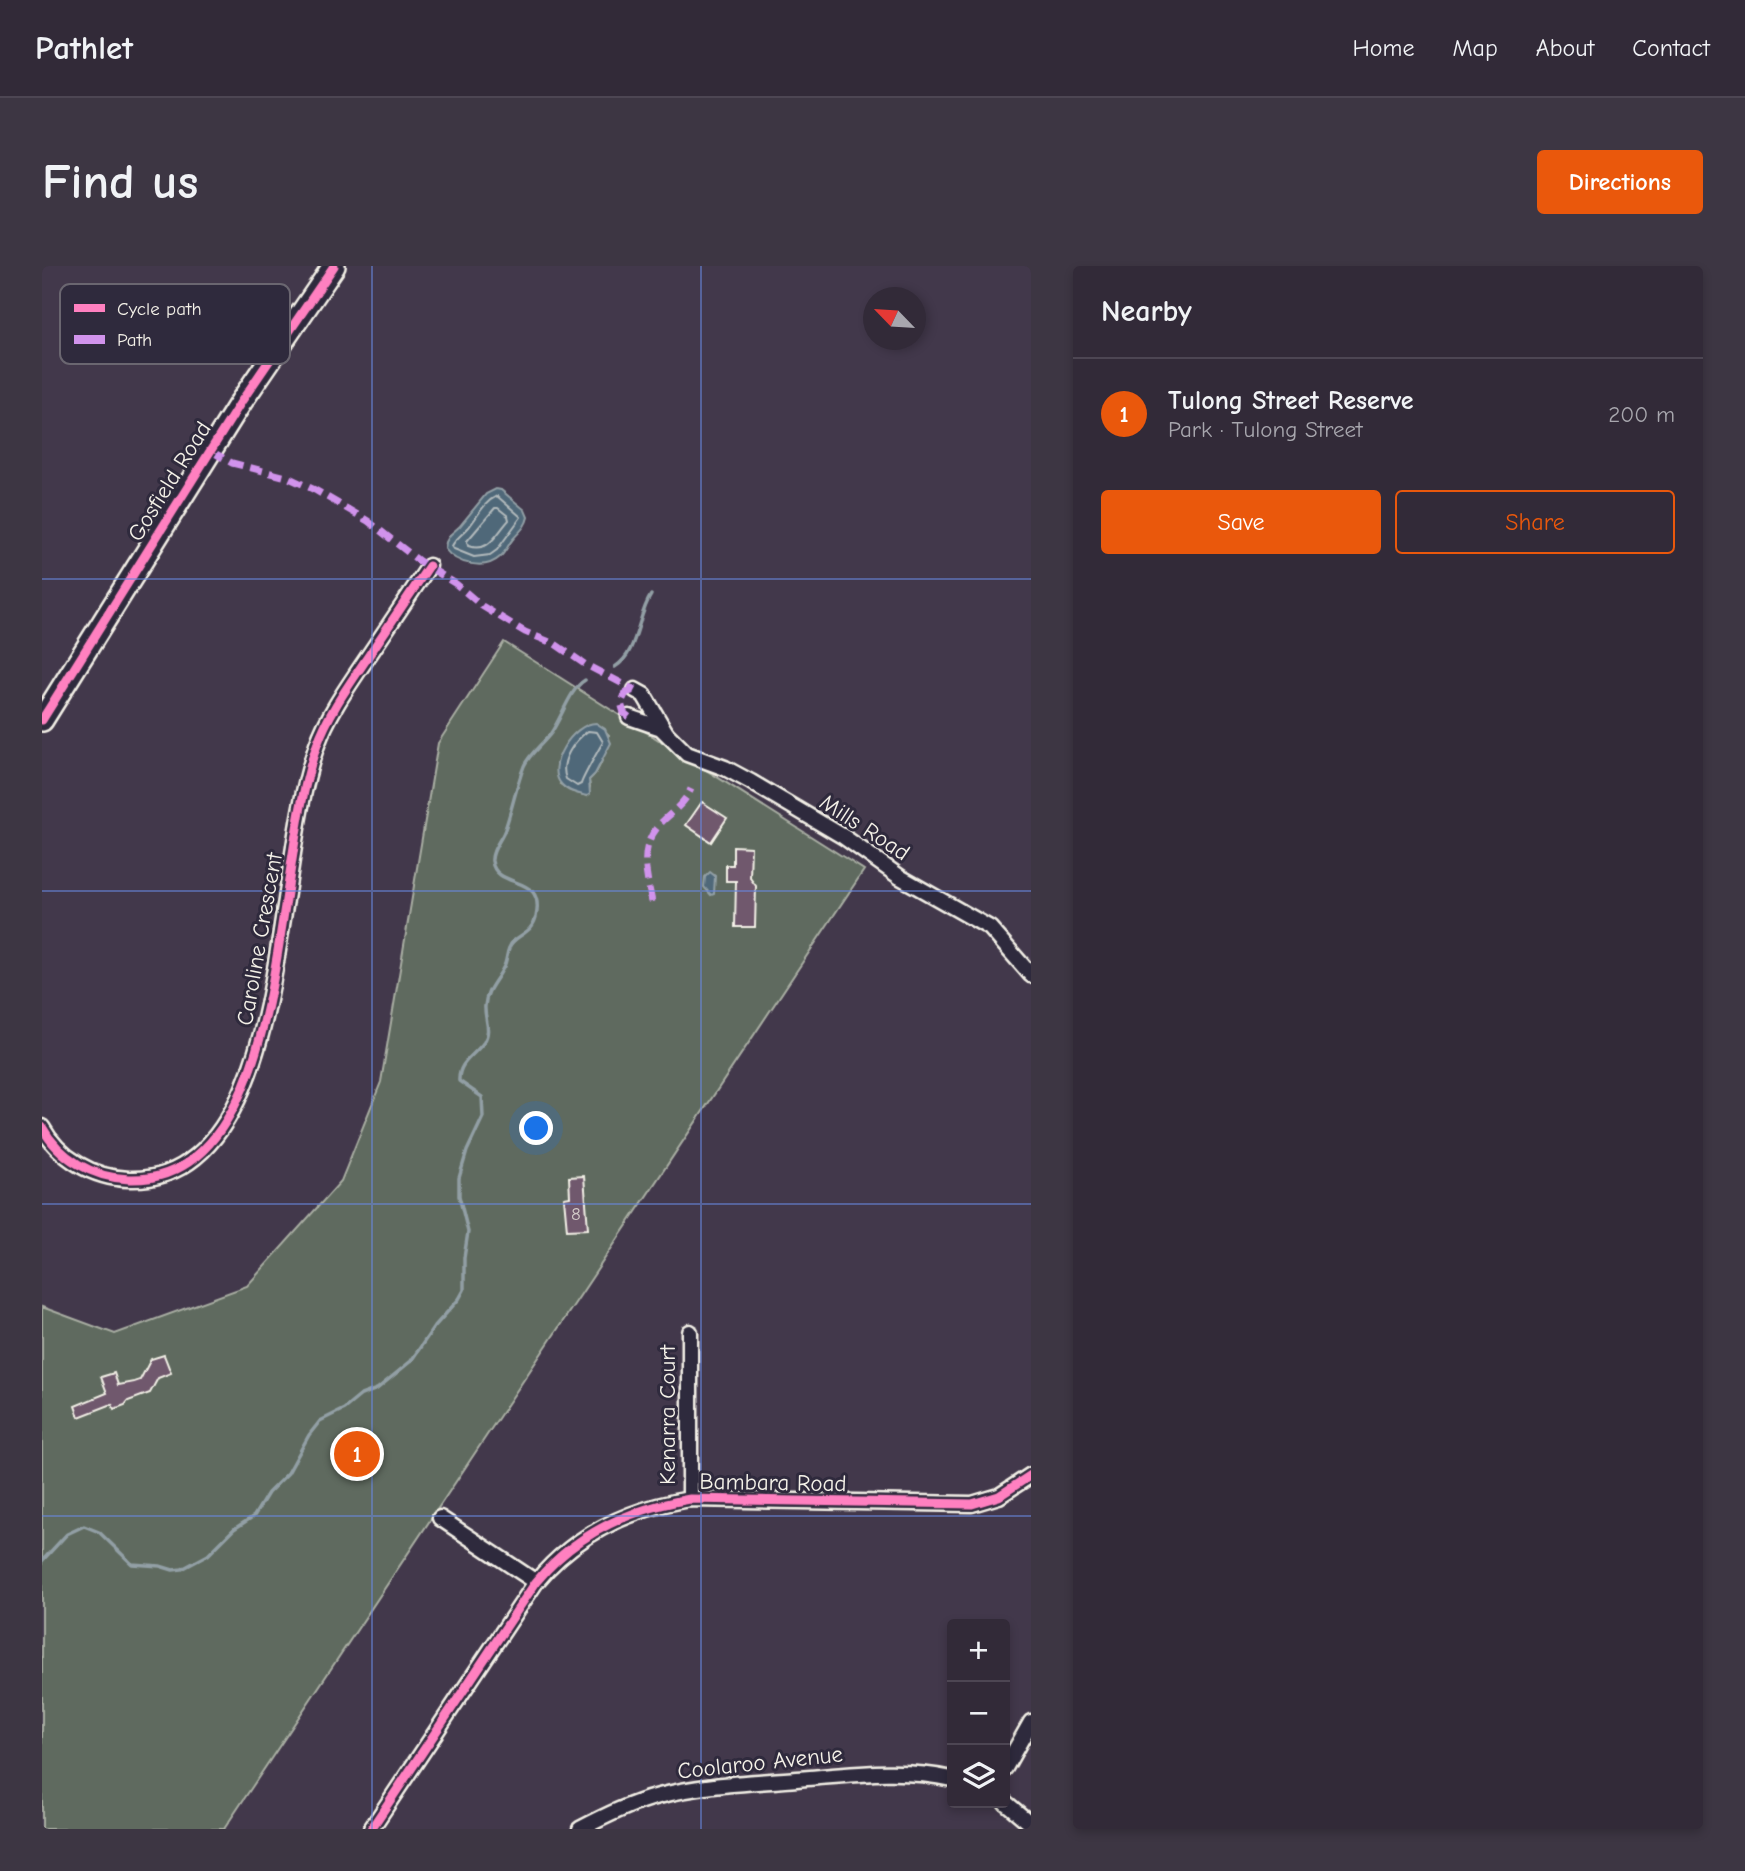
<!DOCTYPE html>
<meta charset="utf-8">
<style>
body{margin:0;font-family:"Comic Neue",sans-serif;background:#3d3643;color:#f1f3f6}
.controls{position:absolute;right:21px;bottom:21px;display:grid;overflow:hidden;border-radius:7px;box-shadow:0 4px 10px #0003}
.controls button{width:63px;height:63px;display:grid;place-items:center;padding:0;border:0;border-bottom:2px solid #4d4653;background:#322a38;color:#f1f3f6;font:35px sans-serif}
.compass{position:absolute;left:821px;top:21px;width:63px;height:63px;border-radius:50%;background:#322a38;box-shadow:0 4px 10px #0003;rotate:295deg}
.you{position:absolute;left:495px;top:863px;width:24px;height:24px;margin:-18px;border:5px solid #fff;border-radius:50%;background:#1a73e8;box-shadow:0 0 0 10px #1a73e833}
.badge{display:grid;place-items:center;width:46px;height:46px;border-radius:50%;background:#ea580c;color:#fff;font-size:23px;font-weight:700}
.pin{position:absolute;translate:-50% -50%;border:4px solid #fff;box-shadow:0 2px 7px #0006}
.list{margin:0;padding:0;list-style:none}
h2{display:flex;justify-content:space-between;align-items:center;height:91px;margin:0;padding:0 28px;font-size:30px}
h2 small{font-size:23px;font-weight:400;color:#a8a7ae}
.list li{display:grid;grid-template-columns:46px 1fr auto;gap:21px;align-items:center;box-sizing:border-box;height:112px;padding:0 28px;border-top:2px solid #4d4653}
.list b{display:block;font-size:26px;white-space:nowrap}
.list p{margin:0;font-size:23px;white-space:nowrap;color:#a8a7ae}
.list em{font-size:23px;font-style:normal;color:#a8a7ae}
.actions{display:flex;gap:14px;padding:21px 28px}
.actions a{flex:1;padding:16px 0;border:2px solid #ea580c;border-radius:7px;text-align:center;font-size:24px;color:#ea580c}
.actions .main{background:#ea580c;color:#fff}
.icon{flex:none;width:38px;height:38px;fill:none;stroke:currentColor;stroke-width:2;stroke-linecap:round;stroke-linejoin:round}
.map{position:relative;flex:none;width:989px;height:1563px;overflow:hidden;border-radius:7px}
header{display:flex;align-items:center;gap:42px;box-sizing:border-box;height:98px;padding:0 35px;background:#322a38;border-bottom:2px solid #4d4653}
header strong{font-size:33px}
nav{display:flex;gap:38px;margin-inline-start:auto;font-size:24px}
.intro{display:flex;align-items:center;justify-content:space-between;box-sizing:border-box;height:168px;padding:0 42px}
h1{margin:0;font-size:49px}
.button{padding:18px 32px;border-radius:7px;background:#ea580c;color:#fff;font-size:24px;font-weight:700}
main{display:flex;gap:42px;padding:0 42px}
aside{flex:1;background:#322a38;border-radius:7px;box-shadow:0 4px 10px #0003}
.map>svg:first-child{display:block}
.green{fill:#5e6a5e;stroke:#a9aea3;stroke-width:2;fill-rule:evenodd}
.water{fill:#506879;stroke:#929fa5;stroke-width:2}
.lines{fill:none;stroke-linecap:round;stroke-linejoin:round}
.shore{stroke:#b2babc;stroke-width:2}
.stream{stroke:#929fa5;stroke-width:3.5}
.building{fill:#6f596d;stroke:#f4f1e8;stroke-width:2}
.street-casing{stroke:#f4f1e8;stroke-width:19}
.secondary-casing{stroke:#f4f1e8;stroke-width:26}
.street{stroke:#2f2a3d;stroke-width:14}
.secondary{stroke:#2f2a3d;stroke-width:21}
.quiet{stroke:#d193ec;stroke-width:7;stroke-dasharray:14 7;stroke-linecap:butt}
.cycleway-casing{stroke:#2f2a3d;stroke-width:13}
.cycleway{stroke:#ff80c0;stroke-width:9}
.grid{fill:none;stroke:#6887de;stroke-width:2;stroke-opacity:0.55}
.labels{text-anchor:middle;stroke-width:6;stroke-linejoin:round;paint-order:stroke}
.number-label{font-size:19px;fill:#d3cbc9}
.street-label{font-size:23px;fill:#f4f1e8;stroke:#2f2a3d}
.key{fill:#2f2a3d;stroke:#6a6670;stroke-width:2}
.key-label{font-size:19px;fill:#f4f1e8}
</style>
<header>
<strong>Pathlet</strong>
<nav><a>Home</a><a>Map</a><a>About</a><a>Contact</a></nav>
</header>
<div class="intro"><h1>Find us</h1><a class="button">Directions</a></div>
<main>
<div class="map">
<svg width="989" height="1563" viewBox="0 0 989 1563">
<rect width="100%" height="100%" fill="#42384b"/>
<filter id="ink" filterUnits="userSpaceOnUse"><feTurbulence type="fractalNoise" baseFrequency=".0143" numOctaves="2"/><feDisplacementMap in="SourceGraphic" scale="14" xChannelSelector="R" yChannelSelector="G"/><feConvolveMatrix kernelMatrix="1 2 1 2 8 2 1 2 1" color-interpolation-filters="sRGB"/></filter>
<g filter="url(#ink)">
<!-- green -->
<path class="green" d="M462,376L822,604L182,1563H0V1041L73,1068L205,1020L299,915L339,816L396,477ZM558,460L567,469C563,485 560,503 547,514L548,521L545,530L529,525L518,518ZM660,536L684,552L669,576L645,560Z"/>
<!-- water -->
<g class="water">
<path d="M454,223L459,224L483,244L486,251C484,261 477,266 471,273C466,279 463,287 458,291C443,305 414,298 403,283L404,276L408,269L418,260L444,228Z"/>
<path d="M554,457L563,463L569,477L553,508L547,514L548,528L545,530C537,528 526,526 520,519C502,501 531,457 554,457Z"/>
<polygon points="668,606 673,610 672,628 669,629 662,621 663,611"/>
</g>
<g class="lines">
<!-- shore -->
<g class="shore">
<path d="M455,230L479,251L455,284L448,289L432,291L412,283L410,280C414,272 421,268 427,261C436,250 442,236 455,230Z"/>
<path d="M453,242H456L466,250L467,254C454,268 448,287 426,280L425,275Z"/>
<path d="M546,465L555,466L561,476C558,481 540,513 539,518L535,520L524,513C517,495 532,475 546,465Z"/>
</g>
<!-- stream -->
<g class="stream">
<path d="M573,401C596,387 595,350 609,329"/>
<path d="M0,1295L25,1268L42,1260L57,1266L90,1298L118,1300L131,1304L140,1303L166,1289L192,1263L212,1250L226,1227L246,1207L267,1169L278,1155L302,1143L319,1129L335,1123L369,1095L392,1061L417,1033L422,1024V992L426,966L417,930V912L425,885L441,851L440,831L417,815C416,796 433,789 442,776C450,763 442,753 443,740C444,724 454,716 461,702C465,696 464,689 467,682C471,669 489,670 494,651C504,606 454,625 450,595C449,585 458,575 462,566C470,544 474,521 482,500C488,487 501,478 509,467C520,451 528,423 543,414"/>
</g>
</g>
<!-- building -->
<g class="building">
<polygon points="660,536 685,552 669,576 644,559"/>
<polygon points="691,580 709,581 708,612 714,620 713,661 693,661 694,615 684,615 684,599 691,599"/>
<polygon points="542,910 546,963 525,964 522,932 528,931 527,911"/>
<polygon points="122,1089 129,1107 116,1112 108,1127 86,1135 83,1139 72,1143 70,1138 37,1151 33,1140 65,1127 59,1111 72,1107 76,1119 92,1116 98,1114 109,1093"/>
</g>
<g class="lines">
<defs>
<g id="street">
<polyline points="593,424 602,429 623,465"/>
<polyline points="587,451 619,462 645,488 683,502 709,516 802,571 858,611 948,662 989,709"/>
<path d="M0,861C17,892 51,912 87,913C209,917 229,727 243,640C251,590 258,526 275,479C285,451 302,426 319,401C342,367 364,334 387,300"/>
<polyline points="648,1066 648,1233"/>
<polyline points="398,1252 494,1316"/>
<polyline points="963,1502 989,1456"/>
<polyline points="963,1536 989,1558"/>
<path d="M329,1563L494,1316C534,1267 587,1243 648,1233L930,1238L957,1230L989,1209"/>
<path d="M538,1563C563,1550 589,1537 617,1530C662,1518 709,1517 755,1513C806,1509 860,1501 910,1513"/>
</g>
<polyline id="secondary" points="0,454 199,136 292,0"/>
</defs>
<!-- street casing -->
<use href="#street" class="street-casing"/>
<!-- secondary casing -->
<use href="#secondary" class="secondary-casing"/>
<!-- street -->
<use href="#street" class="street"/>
<!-- secondary -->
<use href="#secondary" class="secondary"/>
<!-- quiet -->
<g class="quiet">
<polyline points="169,185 190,197 245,211 273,224 326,255 377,295 414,318 440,340 483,366 513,378 544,399 593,424"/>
<polyline points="587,451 582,447 579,437 584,427 593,424"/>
<path d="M610,636C603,603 596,578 623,553C634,543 643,536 649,523"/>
</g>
<defs>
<g id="cycleway">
<polyline points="0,454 199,136 292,0"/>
<path d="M0,861C17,892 51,912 87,913C209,917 229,727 243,640C251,590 258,526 275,479C285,451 302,426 319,401C342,367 364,334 387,300"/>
<path d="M329,1563L494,1316C534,1267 587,1243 648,1233L930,1238L957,1230L989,1209"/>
</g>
</defs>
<!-- cycleway casing -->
<use href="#cycleway" class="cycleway-casing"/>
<!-- cycleway -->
<use href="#cycleway" class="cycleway"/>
</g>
</g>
<!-- grid -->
<path class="grid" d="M330,0V1563M659,0V1563M0,313H989M0,625H989M0,938H989M0,1250H989"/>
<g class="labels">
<!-- number labels -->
<g class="number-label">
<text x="534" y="954">8</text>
</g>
<!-- street labels -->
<g class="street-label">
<text transform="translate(127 215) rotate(-58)" y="8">Gosfield Road</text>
<text transform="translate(823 561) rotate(33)" y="8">Mills Road</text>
<text transform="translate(217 673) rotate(-80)" y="8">Caroline Crescent</text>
<text transform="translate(625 1149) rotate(-90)" y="8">Kenarra Court</text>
<text transform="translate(731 1216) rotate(1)" y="8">Bambara Road</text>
<text transform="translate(718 1496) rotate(-6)" y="8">Coolaroo Avenue</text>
</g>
</g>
<!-- legend -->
<rect x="18" y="18" width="230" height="80" rx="10" class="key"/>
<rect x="32" y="38" width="31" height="8" fill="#ff80c0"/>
<rect x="32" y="69" width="31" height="9" fill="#d193ec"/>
<g class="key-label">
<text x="75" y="49">Cycle path</text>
<text x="75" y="80">Path</text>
</g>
</svg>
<div class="controls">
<button>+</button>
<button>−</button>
<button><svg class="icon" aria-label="layers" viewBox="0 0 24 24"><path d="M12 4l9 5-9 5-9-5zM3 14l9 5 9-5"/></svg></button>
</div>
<svg class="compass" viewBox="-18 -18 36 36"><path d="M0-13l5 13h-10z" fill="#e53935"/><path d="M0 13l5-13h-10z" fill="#a8a7ae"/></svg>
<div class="you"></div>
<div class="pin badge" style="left:315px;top:1188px">1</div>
</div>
<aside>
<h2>Nearby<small></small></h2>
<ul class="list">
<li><span class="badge">1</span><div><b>Tulong Street Reserve</b><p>Park · Tulong Street</p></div><em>200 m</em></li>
</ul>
<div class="actions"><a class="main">Save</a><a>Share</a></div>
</aside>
</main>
